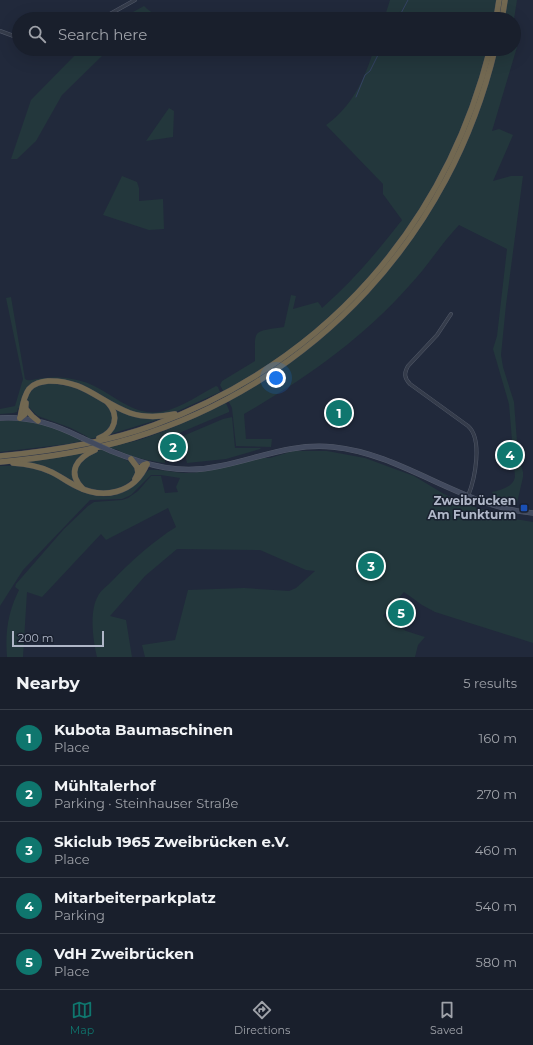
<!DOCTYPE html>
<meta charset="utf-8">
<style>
body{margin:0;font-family:Montserrat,sans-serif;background:#262c38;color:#f1f3f6}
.scale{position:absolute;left:12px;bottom:10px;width:92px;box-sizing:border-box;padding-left:4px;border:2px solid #afb6c7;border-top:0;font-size:11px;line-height:14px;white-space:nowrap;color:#afb6c7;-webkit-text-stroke:3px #1a2130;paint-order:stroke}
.you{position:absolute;left:276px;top:378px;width:14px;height:14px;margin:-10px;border:3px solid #fff;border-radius:50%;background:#1a73e8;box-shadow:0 0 0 6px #1a73e833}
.badge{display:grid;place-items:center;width:26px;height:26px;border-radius:50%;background:#0f766e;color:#fff;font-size:13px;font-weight:700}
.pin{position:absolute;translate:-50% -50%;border:2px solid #fff;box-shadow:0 1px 4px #0006}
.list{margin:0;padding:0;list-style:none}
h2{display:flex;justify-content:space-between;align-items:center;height:52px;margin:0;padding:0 16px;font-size:17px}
h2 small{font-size:13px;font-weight:400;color:#9fa2a9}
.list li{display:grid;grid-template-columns:26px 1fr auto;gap:12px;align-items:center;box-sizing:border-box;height:56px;padding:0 16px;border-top:1px solid #373d48}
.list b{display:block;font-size:15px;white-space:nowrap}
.list p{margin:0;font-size:13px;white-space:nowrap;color:#9fa2a9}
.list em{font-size:13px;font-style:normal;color:#9fa2a9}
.icon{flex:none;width:22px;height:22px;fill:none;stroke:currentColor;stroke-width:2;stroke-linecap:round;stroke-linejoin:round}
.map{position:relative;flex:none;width:533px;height:657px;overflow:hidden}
.search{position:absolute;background:#191f2c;box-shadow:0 4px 16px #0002;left:12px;right:12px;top:12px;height:44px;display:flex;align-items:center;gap:10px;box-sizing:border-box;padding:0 14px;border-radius:22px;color:#9fa2a9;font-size:15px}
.sheet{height:332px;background:#191f2c}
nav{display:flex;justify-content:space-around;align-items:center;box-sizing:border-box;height:56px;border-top:1px solid #373d48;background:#191f2c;font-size:11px;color:#9fa2a9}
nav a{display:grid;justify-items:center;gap:2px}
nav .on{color:#0f766e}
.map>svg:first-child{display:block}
.green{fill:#23373c}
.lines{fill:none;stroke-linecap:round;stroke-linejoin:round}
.stream{stroke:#344263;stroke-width:1}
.minor-casing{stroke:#525969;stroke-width:4}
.secondary-casing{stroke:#525969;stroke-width:5.5}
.motorway-casing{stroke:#3f4656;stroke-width:6}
.minor{stroke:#353c4b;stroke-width:3}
.secondary{stroke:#424a5e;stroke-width:4.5}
.motorway{stroke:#726851;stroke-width:5.5}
.secondary-bridge-casing{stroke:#525969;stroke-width:5.5;stroke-linecap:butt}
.secondary-bridge{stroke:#424a5e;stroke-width:4.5}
.transit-dot{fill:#1a4fb4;stroke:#1a2130;stroke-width:1.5}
.labels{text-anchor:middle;stroke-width:3;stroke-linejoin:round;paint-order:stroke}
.poi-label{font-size:12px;font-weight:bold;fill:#afb6c7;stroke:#1a2130;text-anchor:end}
</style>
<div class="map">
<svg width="533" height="657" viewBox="0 0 533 657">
<rect width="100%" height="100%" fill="#21293b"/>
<!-- green -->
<g class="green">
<polygon points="390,0 517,0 514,19 396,19 401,10 395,19 384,19"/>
<path d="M144,6C156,19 176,19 193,19H120Z"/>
<path d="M514,45L517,47L492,131L499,129L513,135L493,181L511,176H523L506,305L501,355L503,367L514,402L518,455L523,472V477L517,503L497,498L493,494L492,492C501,490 513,487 515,477L509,404L493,349L497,336L507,249L459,225C441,244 427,267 409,286C362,339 305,379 244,414L246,439H272L271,447L236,446L232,408L220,385L222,381L255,361C255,328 252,332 284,327L291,295L296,296L293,309L318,302L321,306L322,308C352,282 378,251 402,220L383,194V184L326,125C352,107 365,78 374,49H514Z"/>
<polygon points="81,49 113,49 106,52 62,95 36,141 17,159 11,159 31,100"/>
<polygon points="169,108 174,111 173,137 146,141"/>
<polygon points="122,176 137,182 139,188 139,201 163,199 164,229 149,230 103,215"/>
<path d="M11,297L25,379L27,380C33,381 39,378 45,378C57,376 69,378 81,381C97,385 110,396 125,404C161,425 185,402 216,386L218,387L220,392L178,411L165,414H139L118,406L88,388L36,381L21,408H18L17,412L13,413L0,414V409L15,406L23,379L6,298Z"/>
<path d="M49,383L74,387L103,401L113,414L111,428L99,437L68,444L0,452V421C27,418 53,427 78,437V439L88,437L71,428L38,416C33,413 32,409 28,407C25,390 34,386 49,383Z"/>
<path d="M226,403L229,410V412L165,439V463C150,461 128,457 116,449L106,451L110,454L112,453L132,463L136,471C130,494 85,499 77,478C76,474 76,464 80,461C96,447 125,445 145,438C173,428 199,416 226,403Z"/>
<polygon points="113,407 160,419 111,434"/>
<polygon points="232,417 235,448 261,448 260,449 226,459 187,463 181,438 183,436 223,419"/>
<path d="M293,451H327L365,458L414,476L444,494L471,506L515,519L533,522V643L435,612L422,605L404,592L383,616L406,631L425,637L418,645L415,657H145L142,645L175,640L188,590L244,588L289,591L296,588L315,571L306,570L260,550L177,549L145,576L110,616L126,620L132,657H97C93,641 89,611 98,596C100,591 106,587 110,583C130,562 152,542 176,527L168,508L106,540L101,534L42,597L27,592L23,657H7C5,632 8,612 19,590L15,587L16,584L64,529L88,506L94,502L122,500L128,498L138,491L151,476H161L165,493L178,492L176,487L180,478L161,475H151L131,495L122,499L90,500L23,570L0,606V466C14,465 29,465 43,470C48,472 52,475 57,477C77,489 99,504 123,492C134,487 140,476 149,470C161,469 174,473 186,473C213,472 237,464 262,456L264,458H270Z"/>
<polygon points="83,453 76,463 78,485 27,462"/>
</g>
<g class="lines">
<!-- stream -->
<g class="stream">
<polyline points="398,19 408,0"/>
<polyline points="356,97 365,75 370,71 381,49"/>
</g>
<defs>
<g id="minor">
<polyline points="101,19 135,0"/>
<polyline points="0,31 19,38"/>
<path d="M37,49C47,55 56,57 65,49"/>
<path d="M451,314L437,335L408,366C404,373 404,378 410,384L468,426C483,439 475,479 468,496"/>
</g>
<g id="secondary">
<path d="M0,418C30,416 56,425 82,438"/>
<path d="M111,451C148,466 181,475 220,466C260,458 291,443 333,447C404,454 461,507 533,513"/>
</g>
<g id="motorway">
<polyline points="496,19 499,0"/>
<polyline points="502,19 505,0"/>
<polyline points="26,409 32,416 38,421"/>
<path d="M20,418C22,409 23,397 29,389C34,383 41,382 48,381C85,380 99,402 130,413C145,418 160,417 175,414"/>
<polyline points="20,418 25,414 26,403"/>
<path d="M99,438C115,432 120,416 108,403"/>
<path d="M0,456C52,451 105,443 154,425C327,361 445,226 490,49"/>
<polyline points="131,459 137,467 138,473"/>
<path d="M0,462C45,458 90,451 133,438C316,382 451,234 495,49"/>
<path d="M13,463C26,464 38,466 49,471C59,475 67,482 76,486C103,500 134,494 147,464"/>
<path d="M135,479C139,473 139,465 147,464"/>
<path d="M83,489C66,472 77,458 95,450"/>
</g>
</defs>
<!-- minor casing -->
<use href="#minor" class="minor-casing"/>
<!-- secondary casing -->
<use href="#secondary" class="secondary-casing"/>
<!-- motorway casing -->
<use href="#motorway" class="motorway-casing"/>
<!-- minor -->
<use href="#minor" class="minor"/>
<!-- secondary -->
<use href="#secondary" class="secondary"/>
<!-- motorway -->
<use href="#motorway" class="motorway"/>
<defs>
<polyline id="secondary-bridge" points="82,438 111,451"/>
</defs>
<!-- secondary-bridge casing -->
<use href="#secondary-bridge" class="secondary-bridge-casing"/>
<!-- secondary-bridge -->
<use href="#secondary-bridge" class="secondary-bridge"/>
</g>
<!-- markers -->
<rect class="transit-dot" x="520" y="504" width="8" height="8" rx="2"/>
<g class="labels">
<!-- poi labels -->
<g class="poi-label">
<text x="516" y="505">Zweibrücken<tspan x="516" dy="14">Am Funkturm</tspan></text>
</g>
</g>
</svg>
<div class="scale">200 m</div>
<div class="you"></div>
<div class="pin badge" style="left:339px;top:413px">1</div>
<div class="pin badge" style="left:173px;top:447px">2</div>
<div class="pin badge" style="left:371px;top:566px">3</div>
<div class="pin badge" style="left:510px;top:455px">4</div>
<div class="pin badge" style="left:401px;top:613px">5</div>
<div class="search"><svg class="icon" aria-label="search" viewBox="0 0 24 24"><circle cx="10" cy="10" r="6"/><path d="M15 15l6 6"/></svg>Search here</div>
</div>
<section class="sheet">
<h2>Nearby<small>5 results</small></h2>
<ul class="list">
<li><span class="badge">1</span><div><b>Kubota Baumaschinen</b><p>Place</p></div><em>160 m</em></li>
<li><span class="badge">2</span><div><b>Mühltalerhof</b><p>Parking · Steinhauser Straße</p></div><em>270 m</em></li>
<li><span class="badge">3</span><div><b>Skiclub 1965 Zweibrücken e.V.</b><p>Place</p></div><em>460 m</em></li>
<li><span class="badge">4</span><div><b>Mitarbeiterparkplatz</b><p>Parking</p></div><em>540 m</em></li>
<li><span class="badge">5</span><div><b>VdH Zweibrücken</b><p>Place</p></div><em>580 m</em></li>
</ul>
</section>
<nav>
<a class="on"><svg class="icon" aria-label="map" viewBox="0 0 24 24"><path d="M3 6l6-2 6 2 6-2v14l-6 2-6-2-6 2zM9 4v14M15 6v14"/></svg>Map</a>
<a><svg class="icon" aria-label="directions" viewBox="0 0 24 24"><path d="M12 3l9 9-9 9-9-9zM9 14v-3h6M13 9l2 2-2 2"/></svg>Directions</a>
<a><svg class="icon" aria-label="saved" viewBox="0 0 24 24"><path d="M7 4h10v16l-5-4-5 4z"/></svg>Saved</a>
</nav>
